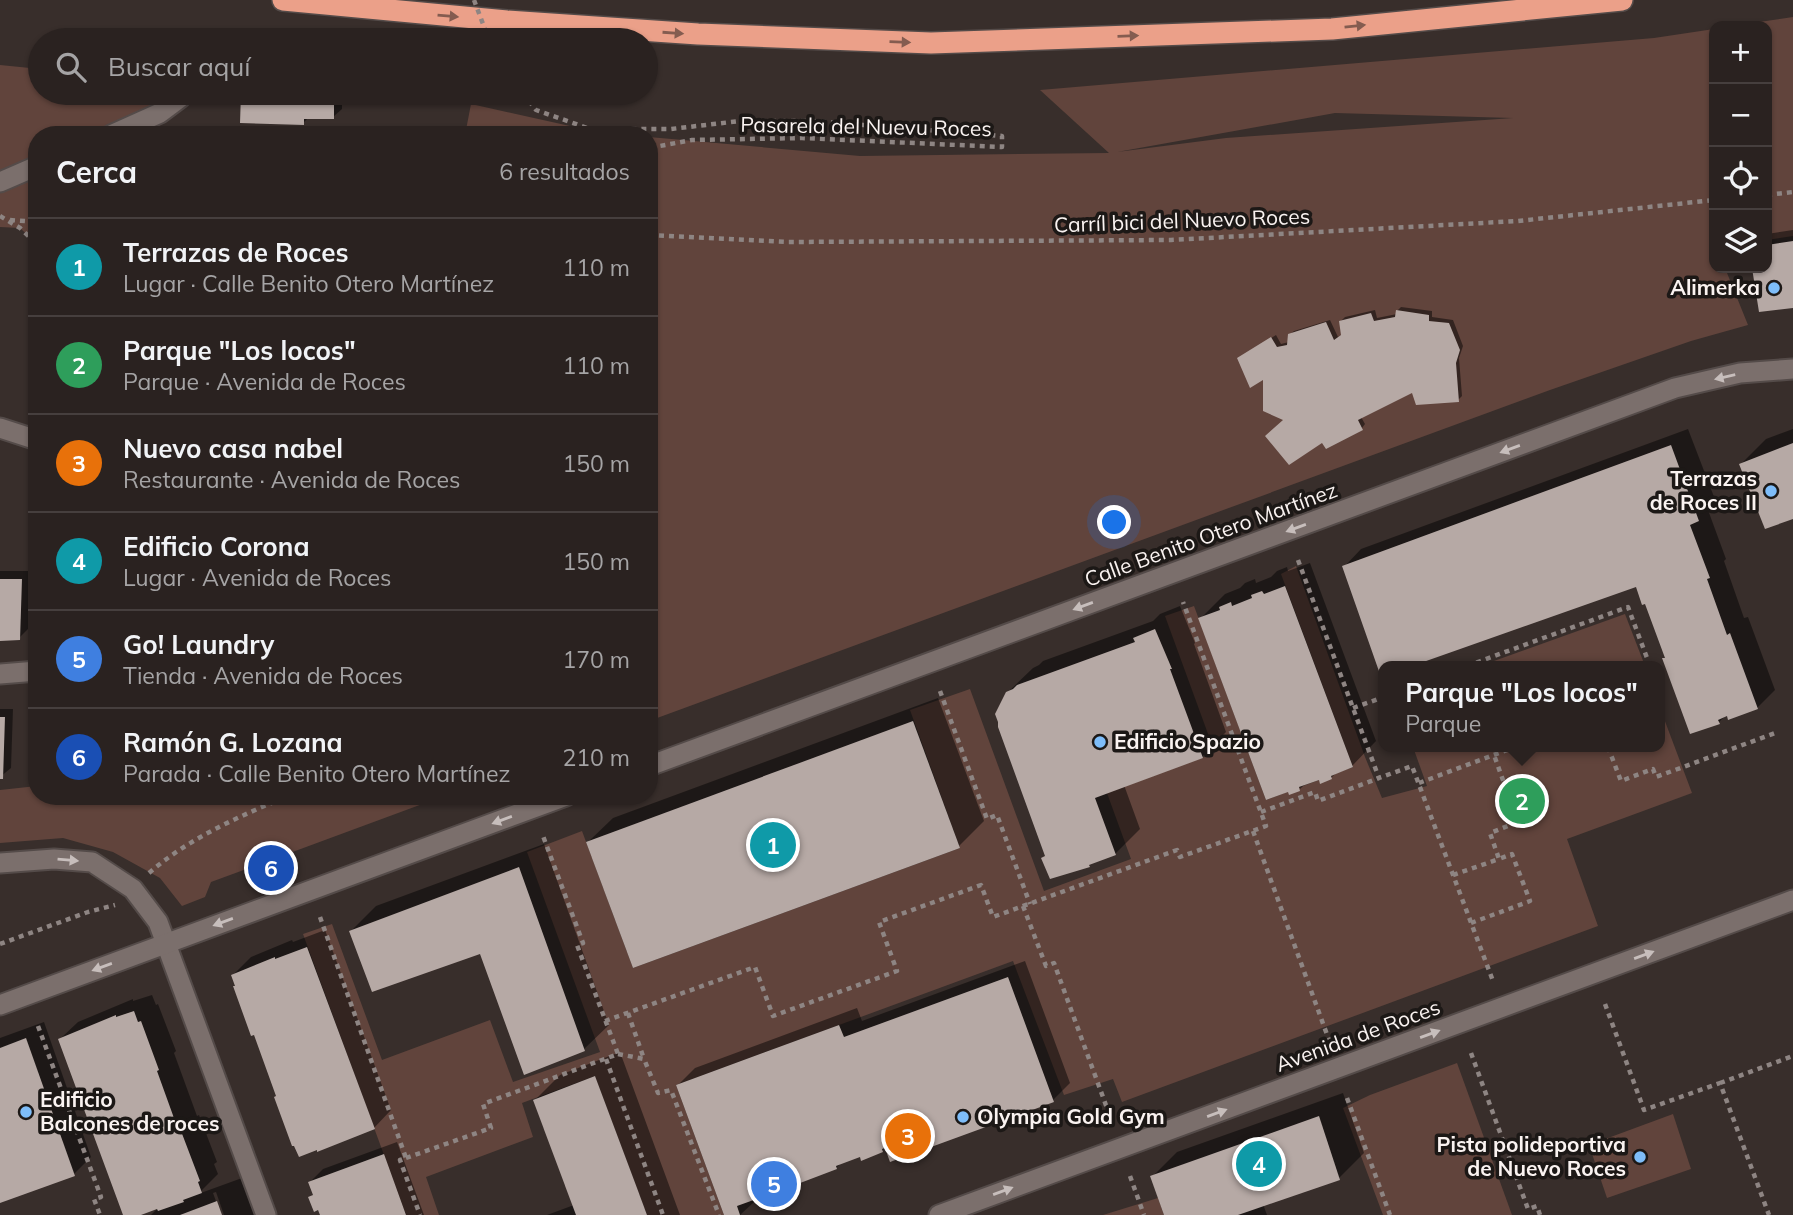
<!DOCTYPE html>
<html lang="es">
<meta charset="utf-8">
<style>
body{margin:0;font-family:Mulish,sans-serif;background:#362f2d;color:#f1f3f6}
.controls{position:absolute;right:21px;top:21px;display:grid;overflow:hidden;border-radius:14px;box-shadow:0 2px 5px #0004}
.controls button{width:63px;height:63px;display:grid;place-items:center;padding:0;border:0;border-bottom:2px solid #463f3e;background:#2a2220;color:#f1f3f6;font:35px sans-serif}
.you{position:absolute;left:1115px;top:523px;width:24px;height:24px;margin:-18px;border:5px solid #fff;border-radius:50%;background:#1a73e8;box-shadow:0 0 0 10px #1a73e833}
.badge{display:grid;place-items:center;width:46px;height:46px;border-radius:50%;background:#7ebdf9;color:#fff;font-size:23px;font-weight:700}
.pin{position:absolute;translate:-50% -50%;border:4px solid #fff;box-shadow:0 2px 7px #0006}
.popup{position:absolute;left:1378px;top:661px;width:287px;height:91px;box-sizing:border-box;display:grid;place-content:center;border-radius:14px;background:#2a2220;filter:drop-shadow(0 2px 5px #0005);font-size:23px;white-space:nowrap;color:#a5a4a5}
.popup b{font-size:26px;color:#f1f3f6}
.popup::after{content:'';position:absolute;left:50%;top:100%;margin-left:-14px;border:14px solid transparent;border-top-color:#2a2220}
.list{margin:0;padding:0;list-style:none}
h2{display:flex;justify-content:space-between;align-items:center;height:91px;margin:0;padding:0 28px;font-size:30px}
h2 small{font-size:23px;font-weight:400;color:#a5a4a5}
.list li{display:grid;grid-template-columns:46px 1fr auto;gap:21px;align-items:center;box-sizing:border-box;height:98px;padding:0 28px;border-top:2px solid #463f3e}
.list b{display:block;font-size:26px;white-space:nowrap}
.list p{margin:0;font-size:23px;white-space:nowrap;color:#a5a4a5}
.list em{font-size:23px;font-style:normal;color:#a5a4a5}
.icon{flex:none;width:38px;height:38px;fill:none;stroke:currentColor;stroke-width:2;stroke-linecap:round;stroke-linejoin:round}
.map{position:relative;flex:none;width:1793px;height:1215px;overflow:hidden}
.search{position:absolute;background:#2a2220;box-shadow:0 2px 5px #0004;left:28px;top:28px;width:630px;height:77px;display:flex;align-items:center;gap:18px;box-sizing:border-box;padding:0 24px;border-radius:38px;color:#a5a4a5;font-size:26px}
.panel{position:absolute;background:#2a2220;box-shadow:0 2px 5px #0004;left:28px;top:126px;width:630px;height:679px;border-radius:28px}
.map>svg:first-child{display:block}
.green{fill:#61443c;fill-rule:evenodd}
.shadow{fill:#0007}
.building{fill:#b6a9a5}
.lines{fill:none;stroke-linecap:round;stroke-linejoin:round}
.minor-casing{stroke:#544b49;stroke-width:23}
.motorway-casing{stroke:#544b49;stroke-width:24}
.path{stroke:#8e8583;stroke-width:4.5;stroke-dasharray:5 5;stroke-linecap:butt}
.minor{stroke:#7b6f6c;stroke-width:19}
.motorway{stroke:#eba089;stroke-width:21}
.path-bridge{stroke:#8e8583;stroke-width:4.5;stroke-dasharray:5 5;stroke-linecap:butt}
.oneway{fill:#845c50}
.oneway2{fill:#c7bebc}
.poi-dot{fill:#7ebdf9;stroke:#1c1816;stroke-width:2.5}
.labels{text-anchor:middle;stroke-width:7;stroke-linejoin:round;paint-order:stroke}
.street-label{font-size:21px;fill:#faf3f1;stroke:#1c1816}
.poi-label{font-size:21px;font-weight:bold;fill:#faf3f1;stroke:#1c1816;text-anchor:end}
</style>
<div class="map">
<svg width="1793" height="1215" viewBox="0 0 1793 1215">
<rect width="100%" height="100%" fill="#382e2b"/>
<!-- green -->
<g class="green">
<polygon points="1793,17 1793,236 1767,240 1767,26 1731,26"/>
<path d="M1714,29V268H1725L1748,325L1691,341L1550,390L649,721V137L860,156L1109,153L1040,90L1654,38ZM1335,113L1513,118L1226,138L1117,152Z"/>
<polygon points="0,65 40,69 40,93 158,93 160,135 37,135 37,244 20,228 0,227"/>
<polygon points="471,104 597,132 622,135 465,135"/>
<polygon points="1296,566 1365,757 1382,798 1427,786 1413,747 1660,747 1660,708 1692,793 1567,839 1598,926 1122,1102 1113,1079 1064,1095 1013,961 676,1085 724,1215 647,1215 595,1076 522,1103 533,1137 426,1177 439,1215 406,1215 303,934 332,924 382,1060 490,1020 513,1082 600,1052 527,852 582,831 633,968 960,848 910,710 970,689 1044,891 1131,859 1107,793 1215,753 1165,616 1194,606 1266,800 1353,767 1281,574"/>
<polygon points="1625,614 1645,666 1480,666"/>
<polygon points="37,786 37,796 444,796 211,882 205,897 182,906 160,878 113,852 63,838 0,843 0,790"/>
<polygon points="1457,1063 1512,1215 1383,1215 1343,1108 1370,1095"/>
<polygon points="1673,1114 1691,1169 1607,1198 1589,1145"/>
<polygon points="1158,1198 1164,1215 1103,1215"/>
</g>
<!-- shadow -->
<g class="shadow">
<polygon points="243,93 342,93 342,109 333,117 309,117 303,123 242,122"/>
<polygon points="1793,230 1793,306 1760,311 1754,268 1767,268 1767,234"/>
<polygon points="1401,307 1432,311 1432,317 1453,320 1463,346 1459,358 1462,396 1458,400 1414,391 1361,417 1365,424 1362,428 1322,440 1286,420 1264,378 1239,358 1276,335 1281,344 1289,342 1289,335 1294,331 1330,320 1338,337 1343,334 1341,321 1345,317 1375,310 1377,318 1397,314 1397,311"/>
<polygon points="1688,429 1716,502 1708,510 1726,559 1724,561 1744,618 1748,617 1775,690 1757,708 1728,713 1719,722 1664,659 1667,656 1646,601 1637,584 1407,666 1384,666 1344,567 1361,549"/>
<polygon points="1793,429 1793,517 1741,464 1766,439"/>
<polygon points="1310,563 1376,741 1352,766 1338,771 1331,778 1320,778 1306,783 1300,789 1200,619 1225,594 1240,588 1245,583 1255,579 1256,583 1271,577 1277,571 1287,567 1288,571"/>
<polygon points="0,571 30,571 28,629 19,638 0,639"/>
<polygon points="1180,606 1195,643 1194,644 1226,732 1202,757 1124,785 1140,829 1115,854 1047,855 1007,693 1033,668 1039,665 1043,661 1153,621 1160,614"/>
<polygon points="938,698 984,821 959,846 634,966 588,842 613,818"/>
<polygon points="0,709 13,709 11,768 0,777"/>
<polygon points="544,844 609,1025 584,1049 481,952 351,931 376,906"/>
<polygon points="325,930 391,1110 374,1128 278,1095 233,975 251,957 292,940 293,942"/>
<polygon points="1025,961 1070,1083 1053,1100 886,1147 882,1151 861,1155 842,1162 836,1168 767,1190 740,1215 726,1215 678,1085 695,1068 857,1008 862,1021"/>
<polygon points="152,995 156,1005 158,1004 176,1051 174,1053 197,1116 199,1115 217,1162 214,1164 218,1174 198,1194 242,1178 256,1215 224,1215 216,1192 213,1193 221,1215 151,1215 160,1206 136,1215 125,1215 60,1039 78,1022 133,999 133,1001"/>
<polygon points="44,1022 91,1157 74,1174 0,1202 0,1038"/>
<polygon points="620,1052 680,1215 547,1215 574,1205 535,1100 560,1075"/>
<polygon points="1343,1093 1364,1153 1339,1178 1263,1204 1267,1215 1166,1215 1152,1177 1177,1152"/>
<polygon points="397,1142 424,1215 322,1215 311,1197 314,1194 310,1182 323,1169"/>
</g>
<!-- building -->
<g class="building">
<polygon points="241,93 305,93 305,96 334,97 334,119 304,119 304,125 240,123"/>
<polygon points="1793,241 1793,308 1759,312 1752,268 1767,268 1767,245"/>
<polygon points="1396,310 1429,315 1429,321 1449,323 1460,350 1456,363 1459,402 1416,405 1412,393 1358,420 1363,430 1326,449 1322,443 1289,465 1265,436 1283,420 1263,411 1263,380 1250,388 1237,358 1271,337 1277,347 1287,345 1288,334 1326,322 1334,340 1341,335 1339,321 1371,313 1374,321 1395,317"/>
<polygon points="1793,443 1793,519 1765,529 1739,464"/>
<polygon points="1671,445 1699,521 1690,525 1710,578 1707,579 1727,635 1730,633 1758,709 1728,720 1727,716 1718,720 1720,724 1690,734 1662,658 1665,658 1645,604 1642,605 1636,587 1412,666 1384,666 1384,677 1381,677 1342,566"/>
<polygon points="0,579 22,579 20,640 0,641"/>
<polygon points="1285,586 1353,767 1331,776 1332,779 1320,784 1319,780 1299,787 1300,791 1289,795 1288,792 1266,800 1198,618 1220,610 1219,607 1231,602 1232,606 1252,598 1251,595 1262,591 1264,594"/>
<polygon points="1155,629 1172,669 1170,669 1203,758 1095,798 1116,855 1089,865 1090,867 1050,879 1041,858 1045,856 998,727 998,722 995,714 1006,692 1013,689 1017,685 1135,642 1133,638"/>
<polygon points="0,717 5,717 3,779 0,779"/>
<polygon points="913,721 960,848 633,968 586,842"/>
<polygon points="519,867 585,1051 524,1075 480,954 372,992 349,931"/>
<polygon points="307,947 375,1129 317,1152 317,1150 299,1157 294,1146 292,1146 274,1097 276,1096 254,1035 251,1036 233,986 235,986 231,975 275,957 275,959"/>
<polygon points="1008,977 1054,1102 890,1162 885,1148 882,1149 883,1152 861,1161 860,1157 836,1166 837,1169 787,1188 786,1185 761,1194 762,1197 737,1206 740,1215 724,1215 676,1085 839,1025 844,1037"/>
<polygon points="134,1011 138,1022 141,1021 159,1070 157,1071 179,1132 181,1131 200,1181 198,1182 202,1193 183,1200 184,1202 158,1211 157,1209 141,1215 123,1215 58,1039 116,1015 116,1017"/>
<polygon points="26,1038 75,1176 0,1203 0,1048"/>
<polygon points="595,1076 637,1188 647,1215 576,1215 533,1100"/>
<polygon points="1319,1116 1340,1180 1238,1215 1164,1215 1150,1176"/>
<polygon points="384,1154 406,1215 320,1215 318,1210 314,1212 308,1197 313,1195 308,1182"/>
<polygon points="217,1201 222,1215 180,1215"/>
</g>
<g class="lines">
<defs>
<g id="minor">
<polyline points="111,135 160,113 180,98"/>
<polyline points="0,182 37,166"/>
<polyline points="0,428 37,440"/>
<polyline points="0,674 37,671"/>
<polyline points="649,766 1675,388 1740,373 1793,369"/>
<polyline points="0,863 54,859 92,862 133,889 158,922 266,1215"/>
<polyline points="0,1005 566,796"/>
<polyline points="939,1215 1793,900"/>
</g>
<polyline id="motorway" points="283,0 507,21 698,34 931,43 1332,29 1622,0"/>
</defs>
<!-- minor casing -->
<use href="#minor" class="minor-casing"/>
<!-- motorway casing -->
<use href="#motorway" class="motorway-casing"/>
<!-- path -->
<g class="path">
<polyline points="523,93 536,110 590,129 671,129 740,121 813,121 1002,136 1002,147 802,138 692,140 649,148"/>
<polyline points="1767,195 1793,192"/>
<polyline points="0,216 20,228 37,244"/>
<polyline points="10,220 37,222"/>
<polyline points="649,235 787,242 1171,240 1518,221 1714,200"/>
<polyline points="1298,560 1379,778 1412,766 1493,981"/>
<polyline points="1467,666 1628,607 1650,666"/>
<polyline points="940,691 987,819 997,815 1030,904"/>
<polyline points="1353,708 1384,697"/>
<polyline points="1536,747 1537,747"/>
<polyline points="1608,747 1621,781 1653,769 1656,777 1775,733"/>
<polyline points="1419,783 1515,747"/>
<polyline points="1261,812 1315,792 1318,801 1379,778"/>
<polyline points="1253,831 1329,1040"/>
<path d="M149,873C189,838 240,816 288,796"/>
<polyline points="1453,875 1499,859 1490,833 1518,822 1494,755"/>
<polyline points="1023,906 1046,966 1054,963 1111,1119"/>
<polyline points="320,917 406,1158 400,1160 420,1215"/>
<polyline points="1471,923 1530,901 1512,854 1499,859"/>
<polyline points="0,944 88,912 115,905"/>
<polyline points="1605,1004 1644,1110 1720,1083 1769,1215"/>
<polyline points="628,1013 644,1059"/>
<polyline points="605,1021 755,967 773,1016 897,971 879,922 981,885 993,917 1177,850 1180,857 1266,826 1183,602"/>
<polyline points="38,1026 101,1197 94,1199 100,1215"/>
<polyline points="1471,1053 1528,1209 1537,1206 1540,1215"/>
<polyline points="618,1054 644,1059 658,1093 671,1090 719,1215"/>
<polyline points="606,1059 663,1215"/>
<polyline points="1720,1083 1793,1056"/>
<polyline points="1347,1098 1390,1215"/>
<polyline points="406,1158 491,1128 483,1104 618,1054 577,945 583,943 543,836"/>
<polyline points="1130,1176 1144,1215"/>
</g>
<!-- minor -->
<use href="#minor" class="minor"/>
<!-- motorway -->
<use href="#motorway" class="motorway"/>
<!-- path-bridge -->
<polyline class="path-bridge" points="474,0 489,40"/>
</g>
<!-- one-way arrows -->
<defs><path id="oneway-solid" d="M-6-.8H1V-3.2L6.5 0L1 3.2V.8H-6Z" transform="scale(1.75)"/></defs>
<g class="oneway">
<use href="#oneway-solid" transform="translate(448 16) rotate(5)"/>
<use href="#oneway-solid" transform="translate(1355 26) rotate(-6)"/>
<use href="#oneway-solid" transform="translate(673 33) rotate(4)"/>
<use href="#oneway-solid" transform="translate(1128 36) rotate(-2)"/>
<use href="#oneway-solid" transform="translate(900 42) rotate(2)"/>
</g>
<g class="oneway2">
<use href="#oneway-solid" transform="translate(1725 377) rotate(167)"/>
<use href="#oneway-solid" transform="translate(1510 449) rotate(160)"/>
<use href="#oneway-solid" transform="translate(1296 528) rotate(160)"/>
<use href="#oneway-solid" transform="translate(1083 606) rotate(160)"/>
<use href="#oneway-solid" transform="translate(502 820) rotate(160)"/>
<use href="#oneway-solid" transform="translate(68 860) rotate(5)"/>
<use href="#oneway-solid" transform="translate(223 922) rotate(160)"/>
<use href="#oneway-solid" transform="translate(1644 955) rotate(-20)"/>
<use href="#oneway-solid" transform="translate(102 967) rotate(160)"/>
<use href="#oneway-solid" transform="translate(1430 1034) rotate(-20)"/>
<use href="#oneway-solid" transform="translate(1217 1113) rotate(-20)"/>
<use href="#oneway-solid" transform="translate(1003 1191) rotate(-20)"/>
</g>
<!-- markers -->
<g class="poi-dot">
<circle cx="1774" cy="288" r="7"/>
<circle cx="1771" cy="491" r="7"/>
<circle cx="1100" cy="742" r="7"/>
<circle cx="26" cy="1112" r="7"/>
<circle cx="963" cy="1117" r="7"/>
<circle cx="1640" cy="1157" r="7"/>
</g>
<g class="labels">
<!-- street labels -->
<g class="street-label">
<text transform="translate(866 127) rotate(1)" y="7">Pasarela del Nuevu Roces</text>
<text transform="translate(1182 221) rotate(-2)" y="7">Carríl bici del Nuevo Roces</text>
<text transform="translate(1211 535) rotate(-20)" y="7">Calle Benito Otero Martínez</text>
<text transform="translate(1358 1036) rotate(-20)" y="7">Avenida de Roces</text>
</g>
<!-- poi labels -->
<g class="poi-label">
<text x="1760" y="295">Alimerka</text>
<text x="1757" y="486">Terrazas<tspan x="1757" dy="24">de Roces II</tspan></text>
<text x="1114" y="749" text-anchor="start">Edificio Spazio</text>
<text x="40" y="1107" text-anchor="start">Edificio<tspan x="40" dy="24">Balcones de roces</tspan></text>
<text x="977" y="1124" text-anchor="start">Olympia Gold Gym</text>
<text x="1626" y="1152">Pista polideportiva<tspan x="1626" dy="24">de Nuevo Roces</tspan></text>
</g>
</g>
</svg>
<div class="controls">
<button>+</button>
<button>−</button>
<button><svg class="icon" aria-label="locate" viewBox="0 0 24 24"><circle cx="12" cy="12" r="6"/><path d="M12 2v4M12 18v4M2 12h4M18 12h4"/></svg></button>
<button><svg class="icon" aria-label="layers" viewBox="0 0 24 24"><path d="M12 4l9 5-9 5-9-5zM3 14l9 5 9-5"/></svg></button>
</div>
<div class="you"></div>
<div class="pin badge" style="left:773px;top:845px;background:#0f9aa8">1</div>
<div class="pin badge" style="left:1522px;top:801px;background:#2e9e5b">2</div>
<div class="popup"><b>Parque &quot;Los locos&quot;</b>Parque</div>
<div class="pin badge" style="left:908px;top:1136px;background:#e8710a">3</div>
<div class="pin badge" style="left:1259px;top:1164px;background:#0f9aa8">4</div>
<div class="pin badge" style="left:774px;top:1184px;background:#3f7fe0">5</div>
<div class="pin badge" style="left:271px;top:868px;background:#1a4fb4">6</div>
<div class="search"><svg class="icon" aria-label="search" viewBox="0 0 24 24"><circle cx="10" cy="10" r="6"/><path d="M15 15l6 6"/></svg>Buscar aquí</div>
<section class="panel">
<h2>Cerca<small>6 resultados</small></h2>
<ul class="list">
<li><span class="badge" style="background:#0f9aa8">1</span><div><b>Terrazas de Roces</b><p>Lugar · Calle Benito Otero Martínez</p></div><em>110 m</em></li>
<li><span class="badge" style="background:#2e9e5b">2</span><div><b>Parque &quot;Los locos&quot;</b><p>Parque · Avenida de Roces</p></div><em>110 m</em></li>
<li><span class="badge" style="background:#e8710a">3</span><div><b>Nuevo casa nabel</b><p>Restaurante · Avenida de Roces</p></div><em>150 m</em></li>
<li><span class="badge" style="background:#0f9aa8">4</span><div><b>Edificio Corona</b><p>Lugar · Avenida de Roces</p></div><em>150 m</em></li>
<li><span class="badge" style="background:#3f7fe0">5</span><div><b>Go! Laundry</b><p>Tienda · Avenida de Roces</p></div><em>170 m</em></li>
<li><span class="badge" style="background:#1a4fb4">6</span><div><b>Ramón G. Lozana</b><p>Parada · Calle Benito Otero Martínez</p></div><em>210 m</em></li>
</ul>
</section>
</div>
